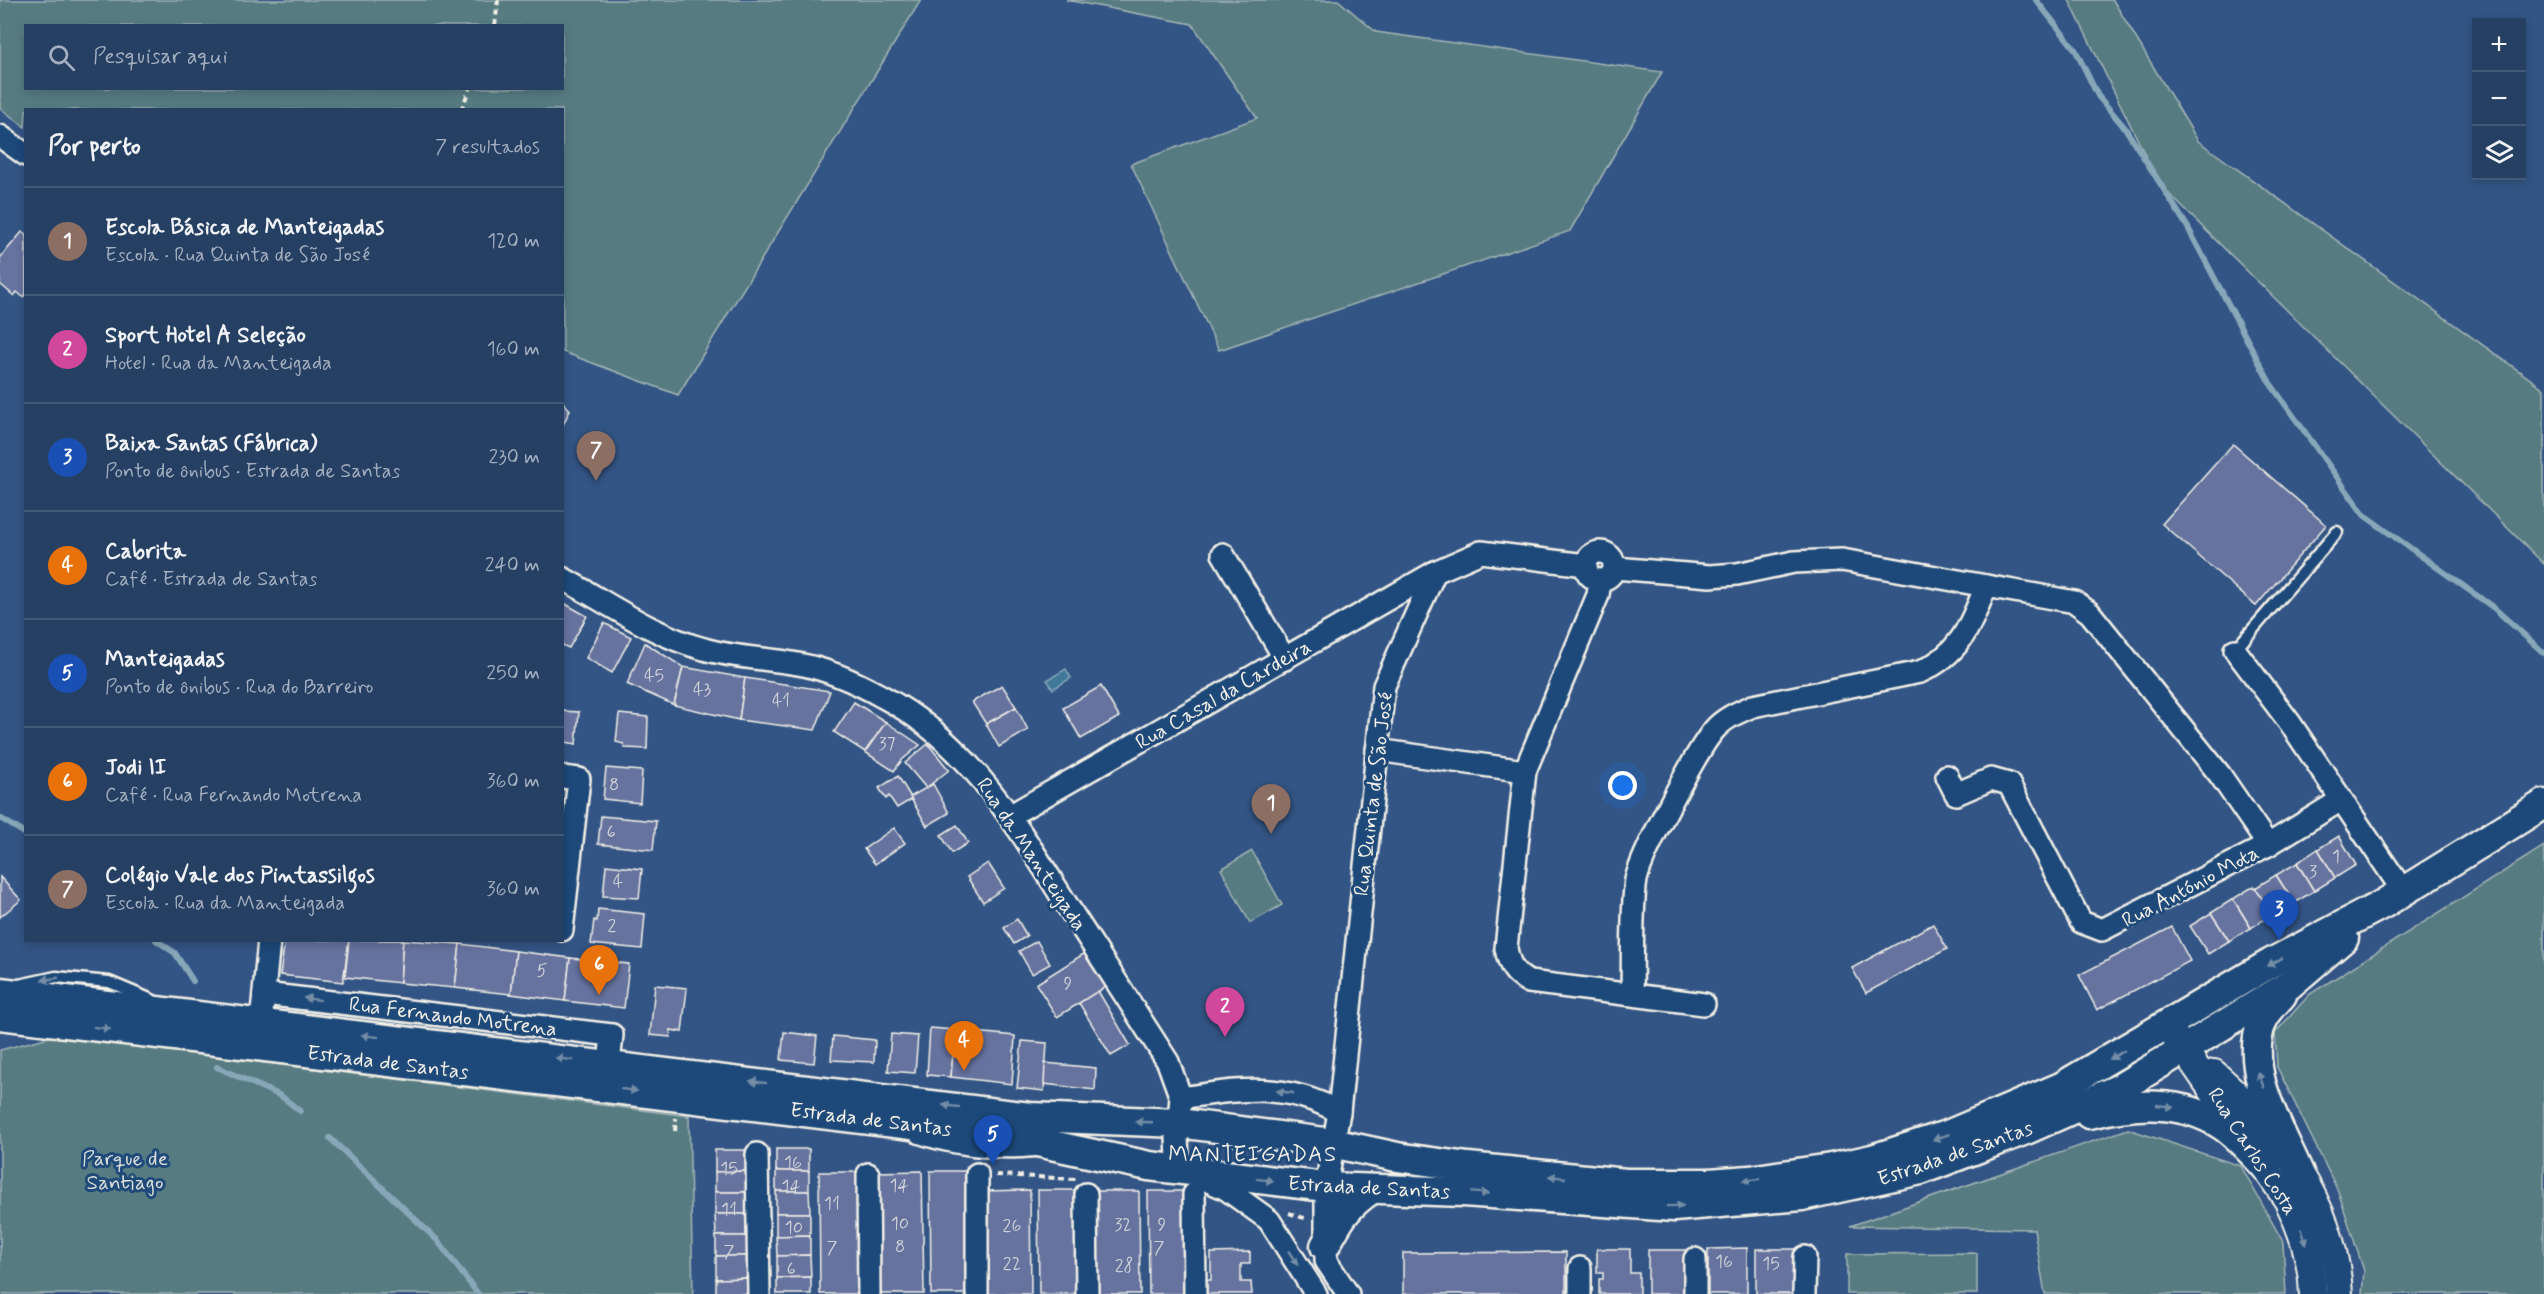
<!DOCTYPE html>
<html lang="pt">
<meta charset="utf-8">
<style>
body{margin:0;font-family:Mynerve,sans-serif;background:#2e476a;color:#f1f3f6}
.controls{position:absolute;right:18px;top:18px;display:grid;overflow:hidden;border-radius:0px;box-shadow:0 3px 9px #0003}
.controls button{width:54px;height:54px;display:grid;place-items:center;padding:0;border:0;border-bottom:2px solid #425978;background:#264064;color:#f1f3f6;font:30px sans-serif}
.you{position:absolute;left:1623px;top:786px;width:21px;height:21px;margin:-15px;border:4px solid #fff;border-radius:50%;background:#1a73e8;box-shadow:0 0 0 9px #1a73e833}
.badge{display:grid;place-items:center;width:39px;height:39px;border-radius:50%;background:#ffd166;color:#fff;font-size:20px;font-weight:700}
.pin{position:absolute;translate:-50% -50px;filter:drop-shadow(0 2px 3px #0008)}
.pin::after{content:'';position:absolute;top:32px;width:21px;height:18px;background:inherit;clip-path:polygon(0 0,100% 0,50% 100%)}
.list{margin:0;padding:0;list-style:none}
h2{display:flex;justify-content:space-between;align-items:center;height:78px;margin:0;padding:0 24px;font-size:26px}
h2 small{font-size:20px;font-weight:400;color:#a4afbf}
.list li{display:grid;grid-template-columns:39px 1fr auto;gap:18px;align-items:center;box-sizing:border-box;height:108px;padding:0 24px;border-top:2px solid #425978}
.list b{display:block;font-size:22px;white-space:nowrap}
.list p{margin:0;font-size:20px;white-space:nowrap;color:#a4afbf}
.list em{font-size:20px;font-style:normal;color:#a4afbf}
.icon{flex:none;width:33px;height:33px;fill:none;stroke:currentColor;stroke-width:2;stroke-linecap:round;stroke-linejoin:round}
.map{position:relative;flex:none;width:2544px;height:1294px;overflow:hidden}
.search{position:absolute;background:#264064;box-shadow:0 3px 9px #0003;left:24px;top:24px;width:540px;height:66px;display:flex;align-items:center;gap:15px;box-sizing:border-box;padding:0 21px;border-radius:0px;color:#a4afbf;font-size:22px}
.panel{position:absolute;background:#264064;box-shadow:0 3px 9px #0003;left:24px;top:108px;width:540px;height:834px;border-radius:0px}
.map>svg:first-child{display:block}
.green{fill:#567c82;stroke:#a5b6b5;stroke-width:1.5;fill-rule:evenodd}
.water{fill:#40789a;stroke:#88a8b9;stroke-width:1.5}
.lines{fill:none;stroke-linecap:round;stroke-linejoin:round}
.stream{stroke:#88a8b9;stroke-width:6}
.building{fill:#66739f;stroke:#f4f1e8;stroke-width:1.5}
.service-casing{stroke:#f4f1e8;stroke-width:15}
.minor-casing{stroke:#f4f1e8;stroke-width:26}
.tertiary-casing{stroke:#f4f1e8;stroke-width:30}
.secondary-casing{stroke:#f4f1e8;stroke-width:33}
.path{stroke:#f4f1e8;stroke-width:4;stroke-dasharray:6 4.5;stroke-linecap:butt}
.service{stroke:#1f4a7a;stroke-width:10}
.minor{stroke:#1f4a7a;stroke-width:21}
.tertiary{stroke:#1f4a7a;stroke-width:26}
.secondary{stroke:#1f4a7a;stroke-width:28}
.oneway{fill:#748da6}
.labels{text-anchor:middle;stroke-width:6;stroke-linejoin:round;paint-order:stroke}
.number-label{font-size:18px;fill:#d0d2d6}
.street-label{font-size:21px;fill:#f4f1e8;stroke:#1f4a7a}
.park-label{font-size:21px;fill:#dcdfd9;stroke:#1f4a7a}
.neighbourhood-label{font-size:22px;letter-spacing:1.5px;fill:#f4f1e8;stroke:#1f4a7a}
</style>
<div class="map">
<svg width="2544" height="1294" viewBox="0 0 2544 1294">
<rect width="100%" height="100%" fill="#335585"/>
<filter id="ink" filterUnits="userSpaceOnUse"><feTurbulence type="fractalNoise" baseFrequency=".0167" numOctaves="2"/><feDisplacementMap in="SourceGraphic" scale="12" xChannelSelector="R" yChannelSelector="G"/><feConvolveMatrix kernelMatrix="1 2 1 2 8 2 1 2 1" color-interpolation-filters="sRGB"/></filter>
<g filter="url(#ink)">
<!-- green -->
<g class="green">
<path d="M0,0H921L678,395L563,352L562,110H26L25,127L0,108ZM26,26H562V88H26Z"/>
<polygon points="1066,0 1338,0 1376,32 1662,72 1570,231 1219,350 1131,164 1257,118 1192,24"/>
<polygon points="2069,0 2113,0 2198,141 2544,389 2544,564 2160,185"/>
<polygon points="2544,846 2544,1294 2362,1294 2364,1271 2338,1191 2277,1067 2275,1033 2310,994"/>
<polygon points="1252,851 1282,905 1250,923 1221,869"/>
<polygon points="53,1036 689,1116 693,1294 0,1294 0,1050"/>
<polygon points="2128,1129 2241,1166 2283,1242 2286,1294 2045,1294 2034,1229 1850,1226"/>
<polygon points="1977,1253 1977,1294 1847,1294 1847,1254"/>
</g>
<!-- water -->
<polygon class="water" points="1066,669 1071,678 1053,689 1047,680"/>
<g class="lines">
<!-- stream -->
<g class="stream">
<polyline points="2036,0 2075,49 2098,96 2125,128 2187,226 2270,383 2364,515 2494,608 2544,653"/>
<polyline points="0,818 26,834"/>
<polyline points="156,940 175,953 193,981"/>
<polyline points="217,1067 281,1096 300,1111"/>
<polyline points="330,1138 437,1240 478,1294"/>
</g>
</g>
<!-- building -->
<g class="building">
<polygon points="22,232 26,235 26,294 23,297 17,292 14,296 0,284 0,258"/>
<polygon points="562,401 570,410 562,427"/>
<polygon points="2233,444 2326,525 2256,606 2162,524"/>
<polygon points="562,602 587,616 569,648 562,645"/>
<polygon points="604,623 631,637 612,673 586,658"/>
<polygon points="645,643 683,667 674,705 627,684"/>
<polygon points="683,667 745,678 739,720 674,705"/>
<polygon points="745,678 830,691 815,730 739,720"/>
<polygon points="1002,685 1016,707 986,724 972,702"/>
<polygon points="1101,686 1119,717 1081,739 1063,708"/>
<polygon points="854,702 886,722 865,752 834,732"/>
<polygon points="1016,707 1028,730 999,747 986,724"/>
<polygon points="562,711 579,712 576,744 565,742 562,746"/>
<polygon points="619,714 648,717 647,749 625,748 624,744 616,742"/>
<polygon points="886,722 920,745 902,760 894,771 865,752"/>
<polygon points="928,744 949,770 926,788 905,763"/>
<polygon points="606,768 642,771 640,803 603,799"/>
<polygon points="898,776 912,799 897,808 889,796 886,799 879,788"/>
<polygon points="933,784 949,813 927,826 910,797"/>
<polygon points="601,816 656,821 653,850 598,844"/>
<polygon points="957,825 968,843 952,853 941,835"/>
<polygon points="894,828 905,843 875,864 864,849"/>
<polygon points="2339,836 2356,865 2335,878 2318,849"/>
<polygon points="2318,849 2335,878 2314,891 2297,863"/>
<polygon points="988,863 1004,888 983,902 967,877"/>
<polygon points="2297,863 2314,891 2294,903 2276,875"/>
<polygon points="606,865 642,869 639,898 603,896"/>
<polygon points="2276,875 2294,903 2273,916 2255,888"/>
<polygon points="0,877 21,900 0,917"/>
<polygon points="2254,886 2272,914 2251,928 2233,899"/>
<polygon points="2233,899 2251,928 2229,941 2211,913"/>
<polygon points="598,909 645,914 642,949 591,944 594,920 597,921"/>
<polygon points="2211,913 2229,941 2208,954 2190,926"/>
<polygon points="1017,919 1027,936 1014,944 1004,928"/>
<polygon points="1933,924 1947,949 1866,993 1852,968"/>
<polygon points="2172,927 2190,961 2097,1010 2079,975"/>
<polygon points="285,940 349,940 343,982 280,975"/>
<polygon points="349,940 403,940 400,983 345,977"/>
<polygon points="403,940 460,944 455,988 400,983"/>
<polygon points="1037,941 1050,964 1032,974 1019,951"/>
<polygon points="460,944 516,951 511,994 455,988"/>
<polygon points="516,951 570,958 565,1001 511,994"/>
<polygon points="1085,953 1106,987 1057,1017 1036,984"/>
<polygon points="570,958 629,964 624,1008 565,1001"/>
<polygon points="655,985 687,988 682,1032 671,1030 670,1037 650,1035"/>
<polygon points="1098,991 1130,1045 1111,1056 1079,1003"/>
<polygon points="930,1028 955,1030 951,1077 927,1075"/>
<polygon points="955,1030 1015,1036 1012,1084 951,1077"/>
<polygon points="784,1032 817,1036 814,1063 781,1060"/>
<polygon points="891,1034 918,1036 915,1073 888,1071"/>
<polygon points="833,1036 875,1040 874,1062 831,1060"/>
<polygon points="1022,1041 1047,1043 1044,1091 1017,1088"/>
<polygon points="1045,1063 1096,1068 1095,1090 1044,1084"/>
<rect x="776" y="1149" width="33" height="22"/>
<polygon points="715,1150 748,1150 748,1171 715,1172"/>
<polygon points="748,1171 749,1192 715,1192 715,1172"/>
<rect x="776" y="1171" width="33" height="20"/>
<polygon points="922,1171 924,1294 877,1294 876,1172"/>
<polygon points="930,1171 970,1171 971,1294 931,1294"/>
<polygon points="819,1172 861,1172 862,1294 820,1294"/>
<polygon points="1030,1190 1031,1294 986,1294 985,1191"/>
<polygon points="1038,1190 1079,1190 1080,1294 1039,1294"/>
<polygon points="776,1191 809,1191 810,1213 776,1213"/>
<polygon points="1094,1191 1139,1191 1140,1294 1095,1294"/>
<polygon points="1148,1191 1187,1191 1188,1294 1149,1294"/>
<rect x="715" y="1192" width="34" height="22"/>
<polygon points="776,1213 810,1213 810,1235 776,1236"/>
<polygon points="715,1214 749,1214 749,1236 716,1236"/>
<polygon points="810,1235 810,1255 777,1256 776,1236"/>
<polygon points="716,1236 749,1236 750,1256 716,1256"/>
<polygon points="1747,1248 1747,1294 1708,1294 1708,1249"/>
<polygon points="1597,1249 1630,1249 1630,1273 1639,1273 1639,1294 1599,1294 1599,1279 1603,1279 1603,1273 1597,1273"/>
<rect x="1756" y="1249" width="39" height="45"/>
<polygon points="1648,1250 1687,1250 1688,1294 1648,1294"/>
<polygon points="1250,1252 1250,1264 1241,1264 1241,1282 1251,1282 1252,1294 1204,1294 1203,1280 1211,1280 1211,1253"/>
<polygon points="1566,1252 1566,1294 1403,1294 1403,1253"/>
<polygon points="810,1255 811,1277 777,1278 777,1256"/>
<polygon points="716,1256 750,1256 750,1278 716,1279"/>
<polygon points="811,1277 811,1294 777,1294 777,1278"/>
<polygon points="750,1278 750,1294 716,1294 716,1279"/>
</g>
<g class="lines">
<defs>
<g id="service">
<polyline points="2235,650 2337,532"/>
<polyline points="19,985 56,977 109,982 152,1000"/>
<path d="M916,1137C952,1150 996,1155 1034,1151"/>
</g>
<g id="minor">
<polyline points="0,136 26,155"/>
<circle cx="1600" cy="566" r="14"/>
<polyline points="1223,554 1285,659"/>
<polyline points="1615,568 1710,576 1737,574 1794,562 1842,560 2075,602 2090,613 2220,775 2268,845"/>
<path d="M562,578C608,603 654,636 704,649C734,658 767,658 798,664C827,669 858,683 883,697C969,742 1017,826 1067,905C1101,957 1134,1010 1168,1062L1181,1098L1177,1137L1178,1160L1186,1171L1226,1189L1269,1220L1316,1294"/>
<path d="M1600,581L1598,595L1525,771L1506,948C1509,965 1514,974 1529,982L1704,1004"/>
<polyline points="2235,650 2290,723 2403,891"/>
<polyline points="1377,750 1525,771"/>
<polyline points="1947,776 1956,794 1991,779 2009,784 2081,922 2102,930 2268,845 2341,800"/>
<polyline points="562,777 579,779 562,930"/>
<polyline points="1011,815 1435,572"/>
<polyline points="264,994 612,1035 609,1064"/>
<path d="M1632,994C1633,960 1631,912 1636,880C1641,855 1697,750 1714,730C1724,718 1739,712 1753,706L1920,672C1961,653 1970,626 1986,586"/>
<polyline points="261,1023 269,940"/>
<path d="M1181,1098C1239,1089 1286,1082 1339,1112"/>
<polyline points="757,1154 759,1294"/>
<polyline points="868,1174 869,1294"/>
<polyline points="977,1174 977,1294"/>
<polyline points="1086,1194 1087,1294"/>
<polyline points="1194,1194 1195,1294"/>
<polyline points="1695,1259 1695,1294"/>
<polyline points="1348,1294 1326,1261 1326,1187 1339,1112 1384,686 1435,572 1481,552 1586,565"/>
<polyline points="1580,1294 1580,1268"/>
<polyline points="1804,1294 1805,1257"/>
</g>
<g id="tertiary">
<path d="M2168,1026L2288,1201C2302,1231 2312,1260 2313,1294"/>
<path d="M2214,1073C2278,1129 2335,1206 2339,1294"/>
</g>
<g id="secondary">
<polyline points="0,992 1030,1117 1179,1123 1332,1143 1397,1157 1468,1167 1626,1183 1709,1183 1750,1180 1831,1168 1872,1159 1950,1134 2061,1087 2271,963 2383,904 2544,804"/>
<path d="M2282,995C2275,1003 2266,1012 2262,1022C2243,1071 2280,1128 2299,1173"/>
<polyline points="0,1015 1019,1138 1149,1166 1326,1187 1463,1192 1674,1207 1802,1196 1921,1170 2026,1130 2120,1088 2289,985 2344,938"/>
<path d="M2089,1114C2135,1103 2182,1099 2223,1126C2239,1137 2253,1154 2267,1168"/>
<path d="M1325,1246C1339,1220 1346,1206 1372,1189"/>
</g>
</defs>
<!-- service casing -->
<use href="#service" class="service-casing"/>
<!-- minor casing -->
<use href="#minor" class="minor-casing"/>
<!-- tertiary casing -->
<use href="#tertiary" class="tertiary-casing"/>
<!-- secondary casing -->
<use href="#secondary" class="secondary-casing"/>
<!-- path -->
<g class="path">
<polyline points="495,26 498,0"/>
<polyline points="461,110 470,88"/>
<polyline points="675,1131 676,1118"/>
<polyline points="996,1175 1076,1179"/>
<polyline points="1289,1213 1307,1219"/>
</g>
<!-- service -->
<use href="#service" class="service"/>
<!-- minor -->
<use href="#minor" class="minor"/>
<!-- tertiary -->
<use href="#tertiary" class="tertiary"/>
<!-- secondary -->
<use href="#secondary" class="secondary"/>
</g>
<!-- one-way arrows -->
<defs><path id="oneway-solid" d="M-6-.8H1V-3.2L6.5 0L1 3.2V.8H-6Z" transform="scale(1.5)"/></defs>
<g class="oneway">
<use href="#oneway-solid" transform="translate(2275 962) rotate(151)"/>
<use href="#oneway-solid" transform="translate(50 979) rotate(171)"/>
<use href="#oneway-solid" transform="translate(312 999) rotate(-173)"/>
<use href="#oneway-solid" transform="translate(102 1028) rotate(7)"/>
<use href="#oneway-solid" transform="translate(370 1036) rotate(-173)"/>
<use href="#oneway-solid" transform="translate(2117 1055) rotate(149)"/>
<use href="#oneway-solid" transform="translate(564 1059) rotate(-173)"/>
<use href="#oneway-solid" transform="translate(2261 1080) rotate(-111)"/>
<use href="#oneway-solid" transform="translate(758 1082) rotate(-173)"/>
<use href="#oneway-solid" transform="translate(629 1090) rotate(7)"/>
<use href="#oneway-solid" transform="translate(1285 1092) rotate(-172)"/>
<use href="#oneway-solid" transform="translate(951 1106) rotate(-173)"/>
<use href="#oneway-solid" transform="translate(2165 1106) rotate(6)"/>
<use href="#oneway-solid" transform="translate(1144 1122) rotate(-178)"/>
<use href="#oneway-solid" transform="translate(1941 1137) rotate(161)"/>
<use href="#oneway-solid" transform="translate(1557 1177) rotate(-174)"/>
<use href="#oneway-solid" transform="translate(1265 1180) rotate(7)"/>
<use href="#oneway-solid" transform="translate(1751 1180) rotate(174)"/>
<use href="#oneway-solid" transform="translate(1480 1193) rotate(4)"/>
<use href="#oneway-solid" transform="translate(1675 1206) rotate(-1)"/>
<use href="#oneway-solid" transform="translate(2304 1237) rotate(73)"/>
<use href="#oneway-solid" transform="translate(1293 1258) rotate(57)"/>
</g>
</g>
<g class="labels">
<!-- number labels -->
<g class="number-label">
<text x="654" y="681">45</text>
<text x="702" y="695">43</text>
<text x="781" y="706">41</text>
<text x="887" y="749">37</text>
<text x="614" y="790">8</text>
<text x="611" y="837">6</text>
<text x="2336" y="862">1</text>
<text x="2313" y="877">3</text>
<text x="618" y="887">4</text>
<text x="612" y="931">2</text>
<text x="542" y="976">5</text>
<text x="1068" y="989">9</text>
<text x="793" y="1168">16</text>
<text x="729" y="1174">15</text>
<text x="899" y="1191">14</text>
<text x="791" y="1192">14</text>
<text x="832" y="1209">11</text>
<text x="729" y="1215">11</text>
<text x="900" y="1229">10</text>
<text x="1123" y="1230">32</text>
<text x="1162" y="1230">9</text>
<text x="1012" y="1231">26</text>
<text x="794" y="1233">10</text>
<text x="900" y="1252">8</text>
<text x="832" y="1253">7</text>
<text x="1159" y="1253">7</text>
<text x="729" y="1257">7</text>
<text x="1724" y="1267">16</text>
<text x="1012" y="1269">22</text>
<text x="1771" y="1269">15</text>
<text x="1124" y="1271">28</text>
<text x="791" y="1274">6</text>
</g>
<!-- street labels -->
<g class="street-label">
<text transform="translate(1223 694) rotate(-30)" y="7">Rua Casal da Cardeira</text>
<text transform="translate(1373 794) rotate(-83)" y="7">Rua Quinta de São José</text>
<text transform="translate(1032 854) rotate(56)" y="7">Rua da Manteigada</text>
<text transform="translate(2190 886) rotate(-28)" y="7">Rua António Mota</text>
<text transform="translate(453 1016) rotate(7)" y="7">Rua Fernando Motrena</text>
<text transform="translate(388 1062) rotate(7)" y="7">Estrada de Santas</text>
<text transform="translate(871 1119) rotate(7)" y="7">Estrada de Santas</text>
<text transform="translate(2253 1151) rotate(57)" y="7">Rua Carlos Costa</text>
<text transform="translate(1955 1153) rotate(-19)" y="7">Estrada de Santas</text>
<text transform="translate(1369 1187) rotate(3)" y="7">Estrada de Santas</text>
</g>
<!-- park labels -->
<g class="park-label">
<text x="125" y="1165">Parque de<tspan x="125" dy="24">Santiago</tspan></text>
</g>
<!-- neighbourhood labels -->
<g class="neighbourhood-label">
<text x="1253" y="1161">MANTEIGADAS</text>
</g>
</g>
</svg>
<div class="controls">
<button>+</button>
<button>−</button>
<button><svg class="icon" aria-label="layers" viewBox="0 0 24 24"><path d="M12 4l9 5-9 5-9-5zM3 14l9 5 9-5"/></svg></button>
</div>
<div class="you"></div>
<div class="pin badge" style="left:1271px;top:834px;background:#8d6e63">1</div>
<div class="pin badge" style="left:1225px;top:1037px;background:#d1479c">2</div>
<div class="pin badge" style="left:2279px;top:940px;background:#1a4fb4">3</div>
<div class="pin badge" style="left:964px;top:1071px;background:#e8710a">4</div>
<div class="pin badge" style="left:993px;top:1165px;background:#1a4fb4">5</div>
<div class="pin badge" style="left:599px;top:995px;background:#e8710a">6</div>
<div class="pin badge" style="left:596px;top:481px;background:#8d6e63">7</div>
<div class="search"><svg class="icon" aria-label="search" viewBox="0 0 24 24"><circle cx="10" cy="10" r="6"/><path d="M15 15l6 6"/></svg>Pesquisar aqui</div>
<section class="panel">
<h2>Por perto<small>7 resultados</small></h2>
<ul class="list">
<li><span class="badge" style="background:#8d6e63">1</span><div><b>Escola Básica de Manteigadas</b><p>Escola · Rua Quinta de São José</p></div><em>120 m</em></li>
<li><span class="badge" style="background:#d1479c">2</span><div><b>Sport Hotel A Seleção</b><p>Hotel · Rua da Manteigada</p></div><em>160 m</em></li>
<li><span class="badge" style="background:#1a4fb4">3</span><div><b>Baixa Santas (Fábrica)</b><p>Ponto de ônibus · Estrada de Santas</p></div><em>230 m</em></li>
<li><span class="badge" style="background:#e8710a">4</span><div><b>Cabrita</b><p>Café · Estrada de Santas</p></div><em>240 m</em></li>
<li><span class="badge" style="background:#1a4fb4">5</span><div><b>Manteigadas</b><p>Ponto de ônibus · Rua do Barreiro</p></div><em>250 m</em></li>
<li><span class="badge" style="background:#e8710a">6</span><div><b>Jodi II</b><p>Café · Rua Fernando Motrena</p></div><em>360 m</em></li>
<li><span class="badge" style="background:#8d6e63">7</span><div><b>Colégio Vale dos Pintassilgos</b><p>Escola · Rua da Manteigada</p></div><em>360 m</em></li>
</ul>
</section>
</div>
